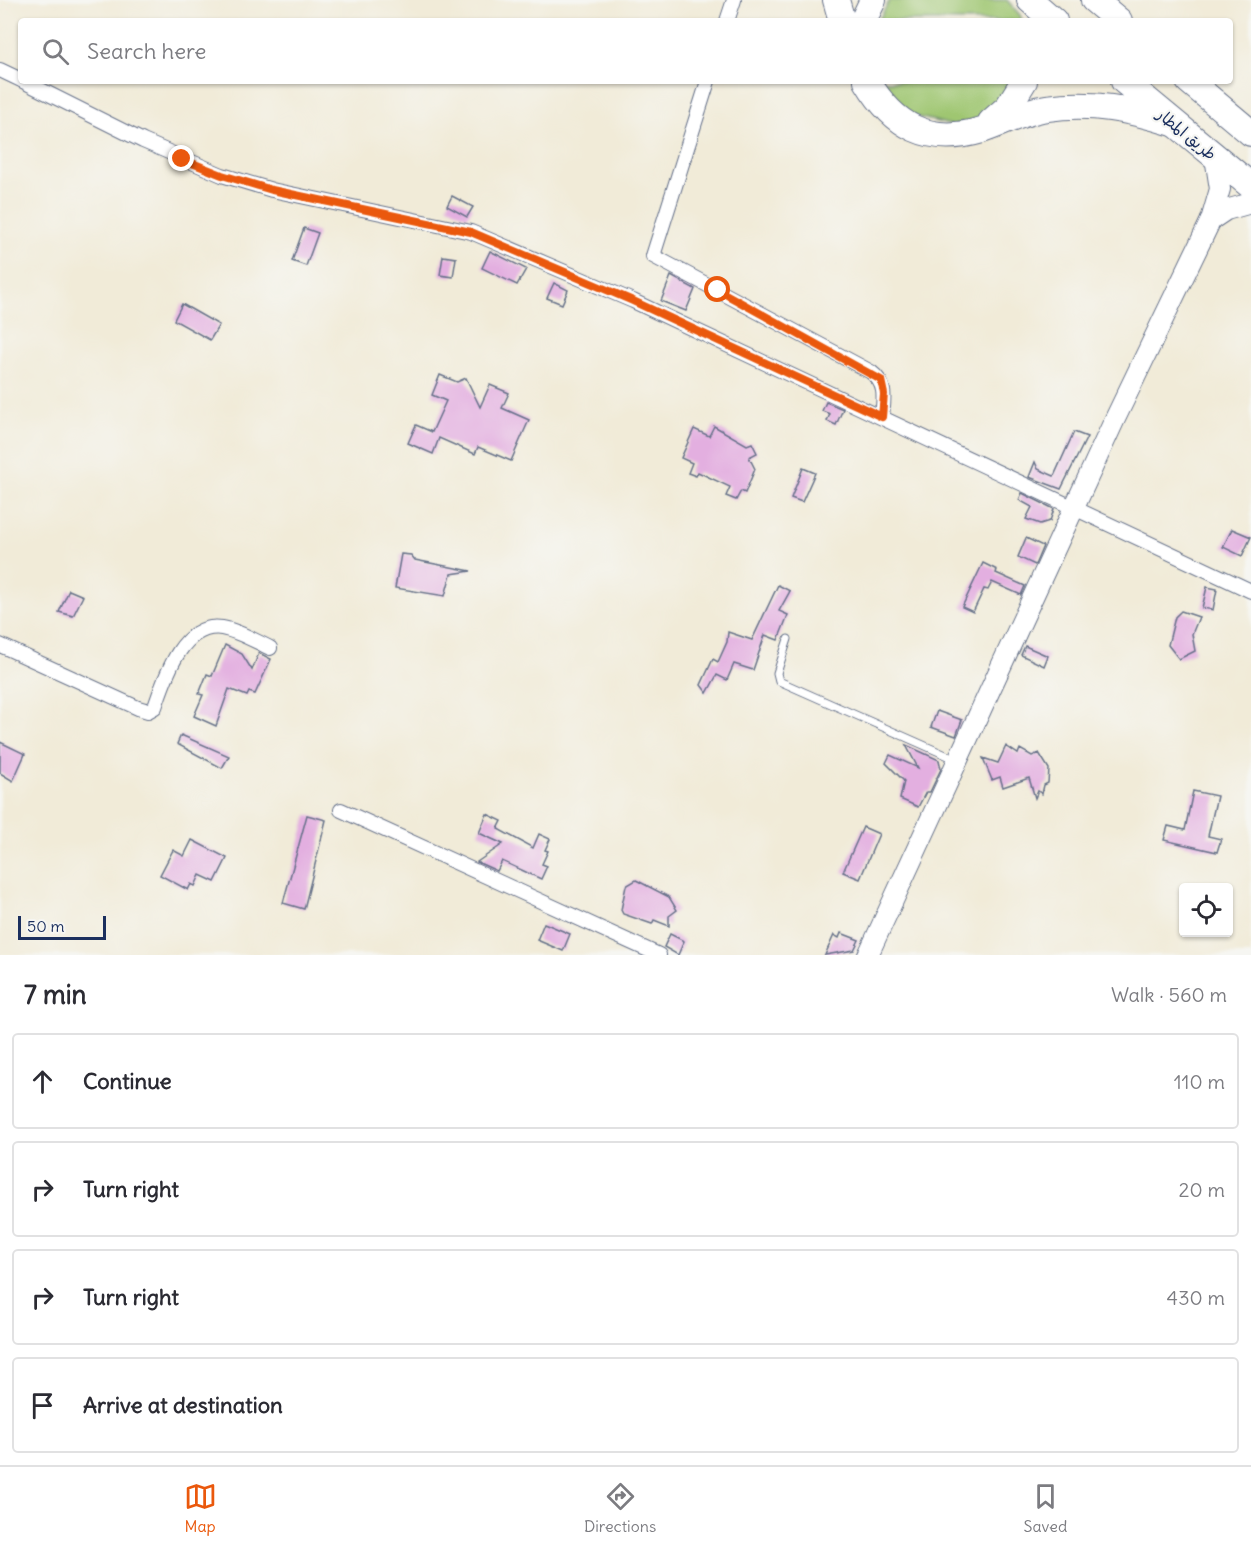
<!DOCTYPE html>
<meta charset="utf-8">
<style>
body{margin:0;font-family:Delius,"Playpen Sans Arabic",sans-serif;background:#f7f7f7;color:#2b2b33}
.controls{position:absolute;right:18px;bottom:18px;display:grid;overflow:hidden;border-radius:6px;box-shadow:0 2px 4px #0004}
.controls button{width:54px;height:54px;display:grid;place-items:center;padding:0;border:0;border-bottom:2px solid #e1e1e2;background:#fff;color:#2b2b33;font:30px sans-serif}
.scale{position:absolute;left:18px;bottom:15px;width:88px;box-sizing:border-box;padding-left:6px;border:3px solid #1b2f5e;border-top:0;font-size:16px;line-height:21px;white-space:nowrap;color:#1b2f5e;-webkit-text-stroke:4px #f6f6f2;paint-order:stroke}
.stop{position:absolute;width:18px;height:18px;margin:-14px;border:4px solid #ea580c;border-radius:50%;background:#fff}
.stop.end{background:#ea580c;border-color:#fff;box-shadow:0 2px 6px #0008}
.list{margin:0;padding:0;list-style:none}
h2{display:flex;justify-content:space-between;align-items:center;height:78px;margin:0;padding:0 24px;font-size:26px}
h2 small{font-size:20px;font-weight:400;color:#7c7c81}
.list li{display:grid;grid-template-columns:39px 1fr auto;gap:18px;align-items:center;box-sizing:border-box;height:96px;margin:0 12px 12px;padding:0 12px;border:2px solid #e1e1e2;border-radius:6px}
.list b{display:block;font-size:22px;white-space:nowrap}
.list em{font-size:20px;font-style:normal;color:#7c7c81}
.icon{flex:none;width:33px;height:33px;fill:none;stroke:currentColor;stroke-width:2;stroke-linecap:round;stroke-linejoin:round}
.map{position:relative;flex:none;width:1251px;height:955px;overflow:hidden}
.search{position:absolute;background:#fff;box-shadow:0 2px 4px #0004;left:18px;right:18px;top:18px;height:66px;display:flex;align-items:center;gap:15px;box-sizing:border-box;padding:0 21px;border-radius:6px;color:#7c7c81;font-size:22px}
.sheet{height:510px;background:#fff}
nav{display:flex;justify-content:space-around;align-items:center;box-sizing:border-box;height:84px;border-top:2px solid #e1e1e2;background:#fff;font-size:16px;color:#7c7c81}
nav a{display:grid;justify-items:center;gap:3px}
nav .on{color:#ea580c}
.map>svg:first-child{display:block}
.green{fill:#9fc671;stroke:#5d7a68;stroke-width:1.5}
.building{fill:#e3afe0}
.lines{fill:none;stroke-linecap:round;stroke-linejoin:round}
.lane-casing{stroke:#667189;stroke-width:9}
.street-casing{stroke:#667189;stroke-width:16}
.secondary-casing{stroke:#667189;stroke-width:22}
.highway-casing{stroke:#667189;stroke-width:28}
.lane{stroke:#fff;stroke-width:7}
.street{stroke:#fff;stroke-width:14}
.secondary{stroke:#fff;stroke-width:20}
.highway{stroke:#fff;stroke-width:26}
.route{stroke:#ea580c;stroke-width:8}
.labels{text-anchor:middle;stroke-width:4.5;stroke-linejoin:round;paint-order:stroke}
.street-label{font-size:16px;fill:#1b2f5e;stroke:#f6f6f2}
</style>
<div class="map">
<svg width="1251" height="955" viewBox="0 0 1251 955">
<rect width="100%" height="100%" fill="#f6f6f2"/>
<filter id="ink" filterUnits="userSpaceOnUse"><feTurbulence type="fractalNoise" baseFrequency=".0167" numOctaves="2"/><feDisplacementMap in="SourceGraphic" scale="12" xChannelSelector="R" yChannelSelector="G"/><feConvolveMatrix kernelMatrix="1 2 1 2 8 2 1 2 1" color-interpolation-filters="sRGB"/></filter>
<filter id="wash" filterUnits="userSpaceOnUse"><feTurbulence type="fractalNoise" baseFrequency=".008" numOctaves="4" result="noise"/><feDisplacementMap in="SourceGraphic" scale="24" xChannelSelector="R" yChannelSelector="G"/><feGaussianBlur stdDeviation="1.35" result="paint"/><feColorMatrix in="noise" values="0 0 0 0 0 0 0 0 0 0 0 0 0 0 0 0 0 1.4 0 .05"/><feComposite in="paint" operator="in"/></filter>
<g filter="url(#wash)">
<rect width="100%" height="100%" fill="#f1ebd8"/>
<!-- green -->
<g class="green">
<polygon points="890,0 1007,0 1020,15 1022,21 878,21"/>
<polygon points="880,81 1019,81 1003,104 974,121 954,126 910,115"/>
</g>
<g id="blocks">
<!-- building -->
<g class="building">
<polygon points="452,196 473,207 467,217 447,206"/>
<polygon points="304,228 318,233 306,266 292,261"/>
<polygon points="490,251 526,269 517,285 482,268"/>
<polygon points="443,256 456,258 453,277 440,275"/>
<polygon points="671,276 695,289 686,311 661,301"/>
<polygon points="554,283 568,290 562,304 547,298"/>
<polygon points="182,304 219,325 210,340 174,320"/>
<polygon points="440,375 457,382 466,378 480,407 490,385 509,393 502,408 529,420 511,461 478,447 475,454 439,438 433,454 408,443 416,425 432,432 446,401 432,395"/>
<polygon points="826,402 843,409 836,425 827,421 830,414 822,411"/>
<polygon points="714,426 747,445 752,443 757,453 749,457 755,469 745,493 741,491 736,500 726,496 730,487 698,472 696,476 688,473 692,463 681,458 694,429 709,436"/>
<polygon points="1074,432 1087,437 1061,489 1029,477 1035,462 1038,469 1054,476"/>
<polygon points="803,468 815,473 802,502 791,498"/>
<polygon points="1022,493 1054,509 1050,521 1040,524 1026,519 1032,507 1019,500"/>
<polygon points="1232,529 1251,537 1242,556 1223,547"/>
<polygon points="1026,538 1043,546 1035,565 1018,557"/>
<polygon points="401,554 411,555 415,560 471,571 451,574 445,596 395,588"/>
<polygon points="983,563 997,570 996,573 1025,586 1021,595 992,582 988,590 984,589 973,612 962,607"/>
<polygon points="778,585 790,591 779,611 788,615 778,640 765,635 753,670 734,664 727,680 717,675 707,693 701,685 713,659 718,662 727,642 728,632 752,640"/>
<polygon points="1207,587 1217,589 1213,610 1202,608"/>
<polygon points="69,590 83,596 73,616 59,612"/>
<polygon points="1181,611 1199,617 1192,634 1195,651 1179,659 1168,645 1175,617"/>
<polygon points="225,645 242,654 252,670 259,653 271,659 255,694 249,692 247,696 229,689 216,726 194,716 203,695 199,694 207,674 212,676"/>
<polygon points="1025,646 1048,656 1044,666 1021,655"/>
<polygon points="937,711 962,720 956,736 931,727"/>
<polygon points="181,735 229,756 222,768 177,744"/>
<polygon points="0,742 25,754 13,781 0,773"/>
<polygon points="906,745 939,760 941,769 930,792 926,792 918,807 900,799 904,781 886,763 890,755 918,768"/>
<polygon points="1006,746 1018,754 1020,749 1032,756 1039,753 1049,769 1048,783 1044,785 1042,794 1038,791 1035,798 1029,778 1003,787 1000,777 992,780 983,758 998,763"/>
<polygon points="1193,791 1217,796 1208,836 1221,839 1217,852 1164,840 1168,826 1185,830"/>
<polygon points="487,814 502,821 498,829 533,848 539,834 550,839 545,850 548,851 542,864 547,866 541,879 502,861 497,871 477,862 503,844 479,833"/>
<polygon points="307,815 326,820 304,909 283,903"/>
<polygon points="863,827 879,834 860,879 843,872"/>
<polygon points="192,840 227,858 215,882 200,875 195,886 191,884 188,890 160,875 173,850 184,856"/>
<polygon points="636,880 669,897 677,910 669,916 669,926 654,920 652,924 623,914 621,910 626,886"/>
<polygon points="544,923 570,934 563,951 537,940"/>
<polygon points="841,933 859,940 854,950 825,955 834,935 839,938"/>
<polygon points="670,934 684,941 678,955 664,947"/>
</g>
</g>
</g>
<g filter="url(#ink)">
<use href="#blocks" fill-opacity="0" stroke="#667189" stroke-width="1.5"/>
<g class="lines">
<defs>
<polyline id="lane" points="788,639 777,673 779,681 955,759"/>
<g id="street">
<polyline points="727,21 734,0"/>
<polyline points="0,70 21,80"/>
<polyline points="23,81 143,141 222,175 272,190 471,232 633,301 1251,591"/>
<path d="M708,81L653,256L871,372C887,384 884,398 882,417"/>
<path d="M0,645L138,708L148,711L155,707C165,678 182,622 222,628C239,631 255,641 270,648"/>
<polyline points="341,810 659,955"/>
</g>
<g id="secondary">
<polyline points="1211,220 1226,210 1251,203"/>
<polyline points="868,955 1114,421 1211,220 1220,189 1215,157"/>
</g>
<g id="highway">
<polyline points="836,0 842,21"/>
<polyline points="1030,0 1054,21"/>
<polyline points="1094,0 1119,21"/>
<polyline points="863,21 873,0"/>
<path d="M867,81C894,126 928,146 982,130C1004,123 1023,111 1047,108C1091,102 1131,109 1173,123"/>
<polyline points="1124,81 1251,186"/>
<polyline points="1189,81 1251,133"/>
<polyline points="991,122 1008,107 1024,81"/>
</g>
</defs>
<!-- lane casing -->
<use href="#lane" class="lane-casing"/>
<!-- street casing -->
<use href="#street" class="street-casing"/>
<!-- secondary casing -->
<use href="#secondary" class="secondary-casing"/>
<!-- highway casing -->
<use href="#highway" class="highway-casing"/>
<!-- lane -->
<use href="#lane" class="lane"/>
<!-- street -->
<use href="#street" class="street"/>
<!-- secondary -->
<use href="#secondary" class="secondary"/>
<!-- highway -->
<use href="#highway" class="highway"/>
</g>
</g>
<g class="lines" filter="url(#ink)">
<!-- route -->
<polyline class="route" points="182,159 222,175 272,190 471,232 633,301 882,417 884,394 881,380 718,290"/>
</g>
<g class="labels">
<!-- street labels -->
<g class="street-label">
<text transform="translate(1187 134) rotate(39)" y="6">طريق المطار</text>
</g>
</g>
</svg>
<div class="controls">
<button><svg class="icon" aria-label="locate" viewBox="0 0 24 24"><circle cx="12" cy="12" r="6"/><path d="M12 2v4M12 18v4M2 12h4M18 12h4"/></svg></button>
</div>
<div class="scale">50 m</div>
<div class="stop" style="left:718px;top:290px"></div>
<div class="stop end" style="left:182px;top:159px"></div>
<div class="search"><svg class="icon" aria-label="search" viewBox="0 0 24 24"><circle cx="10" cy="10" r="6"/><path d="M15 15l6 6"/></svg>Search here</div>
</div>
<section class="sheet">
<h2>7 min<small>Walk · 560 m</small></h2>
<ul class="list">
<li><svg class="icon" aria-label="ahead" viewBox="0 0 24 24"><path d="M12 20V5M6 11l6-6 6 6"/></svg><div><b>Continue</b></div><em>110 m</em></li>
<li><svg class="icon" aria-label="right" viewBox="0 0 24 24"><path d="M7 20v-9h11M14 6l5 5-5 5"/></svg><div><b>Turn right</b></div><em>20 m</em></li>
<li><svg class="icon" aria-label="right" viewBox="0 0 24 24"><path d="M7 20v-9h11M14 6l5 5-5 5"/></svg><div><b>Turn right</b></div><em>430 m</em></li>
<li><svg class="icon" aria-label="arrive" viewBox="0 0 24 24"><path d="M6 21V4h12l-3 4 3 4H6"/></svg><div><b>Arrive at destination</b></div></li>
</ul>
</section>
<nav>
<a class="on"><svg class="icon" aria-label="map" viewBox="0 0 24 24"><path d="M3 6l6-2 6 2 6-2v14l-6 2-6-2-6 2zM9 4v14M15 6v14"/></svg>Map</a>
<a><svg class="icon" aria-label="directions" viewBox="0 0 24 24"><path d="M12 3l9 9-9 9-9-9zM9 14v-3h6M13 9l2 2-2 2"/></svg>Directions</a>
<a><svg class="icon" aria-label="saved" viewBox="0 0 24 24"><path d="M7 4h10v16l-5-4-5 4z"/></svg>Saved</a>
</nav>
